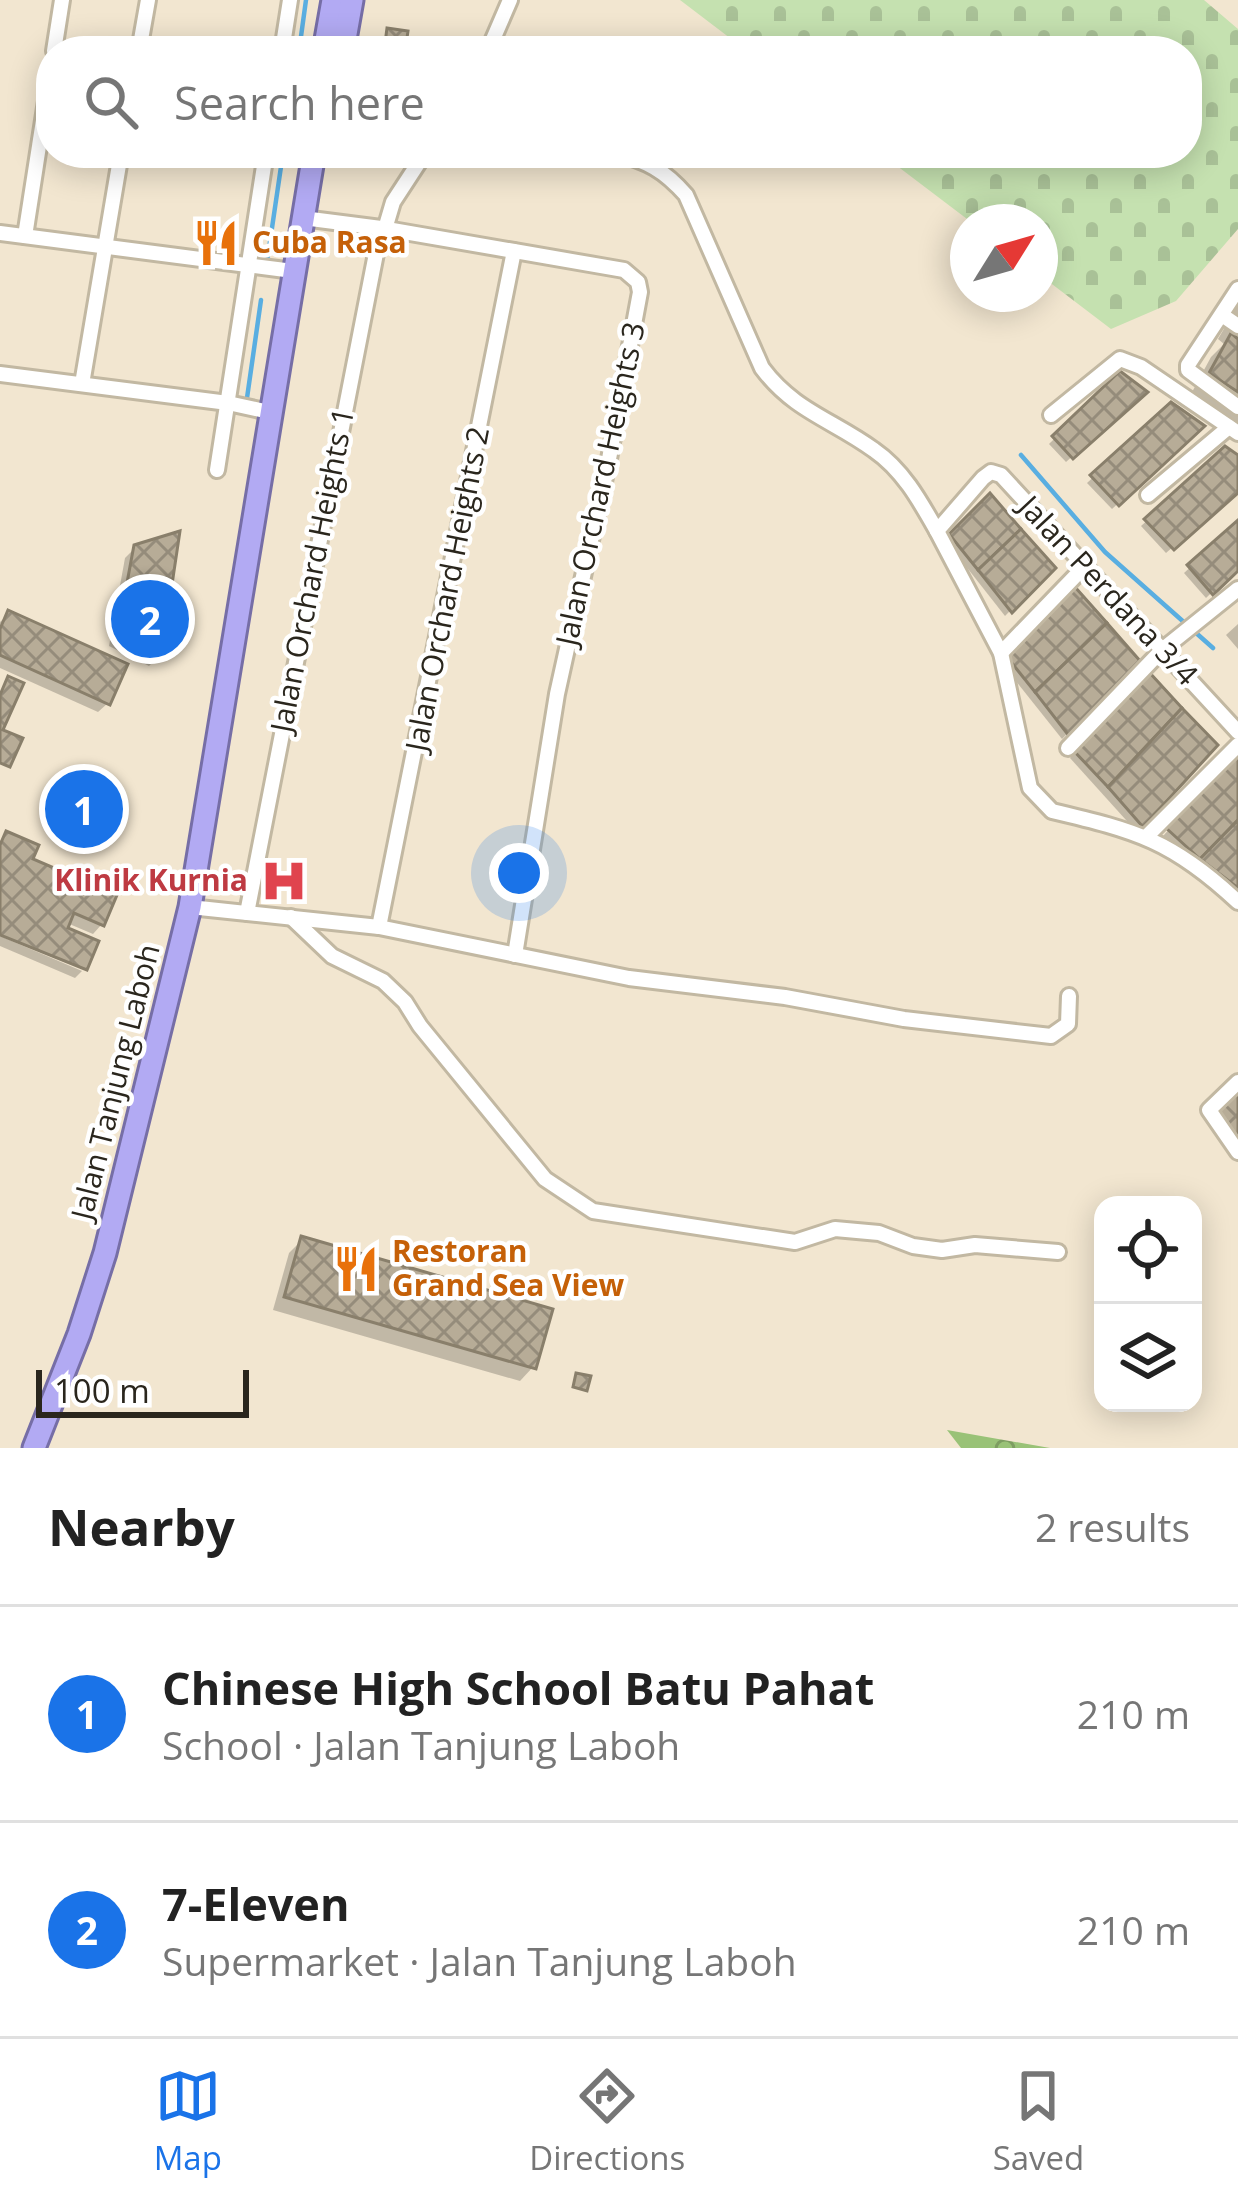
<!DOCTYPE html>
<meta charset="utf-8">
<style>
body{margin:0;font-family:"Open Sans",sans-serif;background:#f6f6f6;color:#222}
.controls{position:absolute;right:36px;bottom:36px;display:grid;overflow:hidden;border-radius:24px;box-shadow:0 6px 30px #0003}
.controls button{width:108px;height:108px;display:grid;place-items:center;padding:0;border:0;border-bottom:3px solid #e0e0e0;background:#fff;color:#222;font:60px sans-serif}
.compass{position:absolute;left:950px;top:204px;width:108px;height:108px;border-radius:50%;background:#fff;box-shadow:0 6px 30px #0003;rotate:53deg}
.scale{position:absolute;left:36px;bottom:30px;width:213px;box-sizing:border-box;padding-left:12px;border:6px solid #2a261d;border-top:0;font-size:33px;line-height:42px;white-space:nowrap;color:#2a261d;-webkit-text-stroke:9px #fff;paint-order:stroke}
.you{position:absolute;left:519px;top:873px;width:42px;height:42px;margin:-30px;border:9px solid #fff;border-radius:50%;background:#1a73e8;box-shadow:0 0 0 18px #1a73e833}
.badge{display:grid;place-items:center;width:78px;height:78px;border-radius:50%;background:#1a73e8;color:#fff;font-size:39px;font-weight:700}
.pin{position:absolute;translate:-50% -50%;border:6px solid #fff;box-shadow:0 3px 12px #0006}
.list{margin:0;padding:0;list-style:none}
h2{display:flex;justify-content:space-between;align-items:center;height:156px;margin:0;padding:0 48px;font-size:51px}
h2 small{font-size:39px;font-weight:400;color:#767676}
.list li{display:grid;grid-template-columns:78px 1fr auto;gap:36px;align-items:center;box-sizing:border-box;height:216px;padding:0 48px;border-top:3px solid #e0e0e0}
.list b{display:block;font-size:45px;white-space:nowrap}
.list p{margin:0;font-size:39px;white-space:nowrap;color:#767676}
.list em{font-size:39px;font-style:normal;color:#767676}
.icon{flex:none;width:66px;height:66px;fill:none;stroke:currentColor;stroke-width:2;stroke-linecap:round;stroke-linejoin:round}
.map{position:relative;flex:none;width:1238px;height:1448px;overflow:hidden}
.search{position:absolute;background:#fff;box-shadow:0 6px 30px #0003;left:36px;right:36px;top:36px;height:132px;display:flex;align-items:center;gap:30px;box-sizing:border-box;padding:0 42px;border-radius:48px;color:#767676;font-size:45px}
.sheet{height:588px;background:#fff}
nav{display:flex;justify-content:space-around;align-items:center;box-sizing:border-box;height:168px;border-top:3px solid #e0e0e0;background:#fff;font-size:33px;color:#767676}
nav a{display:grid;justify-items:center;gap:6px}
nav .on{color:#1a73e8}
.map>svg:first-child{display:block}
.forest{fill:url(#forest-crowns)}
.cemetery{fill:url(#cemetery-stones)}
.shadow{fill:#0003}
.lines{fill:none;stroke-linecap:round;stroke-linejoin:round}
.stream{stroke:#59aee1;stroke-width:4.5}
.building{fill:url(#building-cross-hatch);stroke:#897f6b;stroke-width:3}
.minor-casing{stroke:#c2b8a2;stroke-width:20}
.trunk-casing{stroke:#766ea6;stroke-width:27}
.minor{stroke:#fff;stroke-width:14}
.trunk{stroke:#b2aaf3;stroke-width:21}
.labels{text-anchor:middle;stroke-width:9;stroke-linejoin:round;paint-order:stroke}
.food-label{font-size:30px;font-weight:bold;fill:#c56008;stroke:#fff;text-anchor:start}
.street-label{font-size:30px;fill:#2a261d;stroke:#fff}
.health-label{font-size:30px;font-weight:bold;fill:#be3a42;stroke:#fff;text-anchor:end}
</style>
<div class="map">
<svg width="1238" height="1448" viewBox="0 0 1238 1448">
<defs>
<pattern id="forest-crowns" width="20" height="18" patternUnits="userSpaceOnUse" patternTransform="scale(3)"><rect width="20" height="18" fill="#99c277"/><path d="M2 6a3 3 0 1 1 6 0M12 15a3 3 0 1 1 6 0" fill="none" stroke="#7d9d61"/></pattern>
<pattern id="cemetery-stones" width="16" height="16" patternUnits="userSpaceOnUse" patternTransform="scale(3)"><rect width="16" height="16" fill="#c5e1b0"/><path d="M2 7V4a2 2 0 0 1 4 0v3zM10 15v-3a2 2 0 0 1 4 0v3z" fill="#a9c197"/></pattern>
<pattern id="building-cross-hatch" width="8" height="8" patternUnits="userSpaceOnUse" patternTransform="scale(3)"><rect width="8" height="8" fill="#b7ac97"/><path d="M0 0l8 8M0 8l8-8" fill="none" stroke="#958c7b"/></pattern>
</defs>
<rect width="100%" height="100%" fill="#f2e6d0"/>
<!-- forest -->
<polygon class="forest" points="947,1430 1050,1448 961,1448"/>
<!-- cemetery -->
<polygon class="cemetery" points="680,0 1204,0 1238,29 1238,229 1176,301 1111,329 1040,275 1040,222 971,222 880,153 1187,153 1187,51 747,51"/>
<!-- shadow -->
<g class="shadow">
<polygon points="1238,305 1238,425 1191,394 1211,357 1224,344 1218,339"/>
<polygon points="1120,375 1143,392 1066,462 1049,444"/>
<polygon points="1171,406 1196,432 1112,509 1087,483"/>
<polygon points="1226,450 1238,459 1238,490 1166,553 1141,526"/>
<polygon points="989,497 1052,568 1005,616 946,541"/>
<polygon points="1238,524 1238,567 1206,598 1184,573"/>
<polygon points="135,548 158,657 149,666 109,646 125,558"/>
<polygon points="1075,592 1137,662 1062,739 1003,665"/>
<polygon points="9,614 108,703 98,712 0,668 0,622"/>
<polygon points="1238,624 1238,649 1226,635"/>
<polygon points="1149,676 1214,745 1135,830 1070,758"/>
<polygon points="1238,755 1238,887 1232,893 1163,836"/>
<polygon points="7,834 29,860 102,924 93,934 67,923 0,930 0,841"/>
<polygon points="0,936 82,971 75,978 0,946"/>
<polygon points="302,1240 533,1367 520,1381 273,1310 289,1253"/>
</g>
<g class="lines">
<!-- stream -->
<g class="stream">
<polyline points="299,51 306,0"/>
<polyline points="267,262 283,153"/>
<polyline points="247,398 261,300"/>
<polyline points="1021,455 1105,552 1213,648"/>
</g>
</g>
<!-- building -->
<g class="building">
<polygon points="387,28 408,31 405,51 384,51"/>
<polygon points="1231,333 1238,339 1238,392 1209,373"/>
<polygon points="1120,371 1148,392 1073,459 1052,436"/>
<polygon points="1171,402 1205,426 1119,506 1090,475"/>
<polygon points="1225,446 1238,455 1238,493 1174,550 1144,519"/>
<polygon points="990,493 1021,529 978,570 949,534"/>
<polygon points="1238,520 1238,571 1213,595 1187,565"/>
<polygon points="1021,529 1056,568 1012,613 978,570"/>
<polygon points="180,531 161,658 117,637 134,545"/>
<polygon points="1075,587 1107,623 1035,692 1007,657"/>
<polygon points="8,610 128,664 110,705 0,655 0,629"/>
<polygon points="1107,623 1141,662 1069,736 1035,692"/>
<polygon points="1149,672 1182,708 1108,787 1073,750"/>
<polygon points="8,676 24,683 3,730 23,738 10,767 0,763 0,695"/>
<polygon points="1182,708 1218,745 1143,827 1108,787"/>
<polygon points="1238,751 1238,820 1200,859 1166,828"/>
<polygon points="1238,820 1238,888 1200,859"/>
<polygon points="6,831 39,845 33,859 117,895 104,926 74,913 68,928 99,941 87,970 0,935 0,845"/>
<polygon points="1238,1094 1238,1139 1216,1112"/>
<polygon points="301,1236 553,1309 536,1369 284,1297"/>
<polygon points="576,1373 591,1376 587,1391 573,1387"/>
</g>
<g class="lines">
<defs>
<g id="minor">
<polyline points="54,51 62,0"/>
<polyline points="139,51 148,0"/>
<polyline points="282,51 290,0"/>
<polyline points="488,51 510,0"/>
<path d="M615,153C647,161 664,170 686,195L762,368C794,411 833,420 874,450C903,470 920,501 937,531"/>
<polyline points="303,218 381,228 624,270 638,282 640,292 609,459 557,694 515,955"/>
<polyline points="385,229 393,202 425,153"/>
<polyline points="0,233 293,271"/>
<polyline points="25,236 51,69"/>
<polyline points="1238,289 1188,365 1188,370 1238,407"/>
<polyline points="1222,315 1238,326"/>
<polyline points="0,374 228,403 274,413"/>
<polyline points="82,384 121,153"/>
<polyline points="1051,415 1120,359 1141,367 1238,433"/>
<polyline points="217,470 266,153"/>
<polyline points="1148,495 1229,427"/>
<polyline points="1001,653 1085,566"/>
<path d="M1238,732L1001,475L991,472L983,478L937,531L1001,653L1030,788L1052,811C1137,831 1173,841 1238,902"/>
<polyline points="1068,748 1162,650 1238,589"/>
<polyline points="1147,836 1238,745"/>
<polyline points="190,907 379,927 629,978 785,997 904,1019 1051,1036 1068,1024 1069,996"/>
<polyline points="247,913 381,228"/>
<polyline points="291,917 332,956 383,981 405,1002 420,1026 545,1179 593,1211 795,1242 835,1229 879,1233 913,1246 942,1250 975,1245 1058,1252"/>
<polyline points="379,927 514,251"/>
<polyline points="1238,1082 1209,1110 1238,1152"/>
</g>
<g id="trunk">
<polyline points="324,51 333,0"/>
<polyline points="343,51 352,0"/>
<polyline points="34,1448 79,1334 105,1253 190,907 314,153"/>
</g>
</defs>
<!-- minor casing -->
<use href="#minor" class="minor-casing"/>
<!-- trunk casing -->
<use href="#trunk" class="trunk-casing"/>
<!-- minor -->
<use href="#minor" class="minor"/>
<!-- trunk -->
<use href="#trunk" class="trunk"/>
</g>
<!-- icons -->
<defs>
<symbol id="restaurant-bare" viewBox="-9 -9 18 18"><path d="M-5-6h1v4h1v-4h1v4h1v-4h1v5L-1.5 .5V6h-2V.5L-5-1ZM5-6V6H3V1.5H1.5Q1.5-4 5-6Z" fill="#e8710a" stroke="#fff" stroke-width="2.5" paint-order="stroke"/></symbol>
<symbol id="hospital-bare" viewBox="-9 -9 18 18"><path d="M-5-5h3v3.5h4V-5h3V5h-3V1.5h-4V5h-3Z" fill="#e0444e" stroke="#fff" stroke-width="2.5" paint-order="stroke"/></symbol>
</defs>
<g fill-rule="evenodd">
<use href="#restaurant-bare" x="183" y="210" width="66" height="66"/>
<use href="#hospital-bare" x="251" y="848" width="66" height="66"/>
<use href="#restaurant-bare" x="323" y="1236" width="66" height="66"/>
</g>
<g class="labels">
<!-- food labels -->
<g class="food-label">
<text x="252" y="253">Cuba Rasa</text>
<text x="392" y="1262">Restoran<tspan x="392" dy="34">Grand Sea View</tspan></text>
</g>
<!-- street labels -->
<g class="street-label">
<text transform="translate(601 484) rotate(-78)" y="10">Jalan Orchard Heights 3</text>
<text transform="translate(313 570) rotate(-79)" y="10">Jalan Orchard Heights 1</text>
<text transform="translate(448 589) rotate(-79)" y="10">Jalan Orchard Heights 2</text>
<text transform="translate(1108 591) rotate(47)" y="10">Jalan Perdana 3/4</text>
<text transform="translate(116 1082) rotate(-76)" y="10">Jalan Tanjung Laboh</text>
</g>
<!-- health labels -->
<g class="health-label">
<text x="248" y="891">Klinik Kurnia</text>
</g>
</g>
</svg>
<div class="controls">
<button><svg class="icon" aria-label="locate" viewBox="0 0 24 24"><circle cx="12" cy="12" r="6"/><path d="M12 2v4M12 18v4M2 12h4M18 12h4"/></svg></button>
<button><svg class="icon" aria-label="layers" viewBox="0 0 24 24"><path d="M12 4l9 5-9 5-9-5zM3 14l9 5 9-5"/></svg></button>
</div>
<svg class="compass" viewBox="-18 -18 36 36"><path d="M0-13l5 13h-10z" fill="#e53935"/><path d="M0 13l5-13h-10z" fill="#767676"/></svg>
<div class="scale">100 m</div>
<div class="you"></div>
<div class="pin badge" style="left:84px;top:809px">1</div>
<div class="pin badge" style="left:150px;top:619px">2</div>
<div class="search"><svg class="icon" aria-label="search" viewBox="0 0 24 24"><circle cx="10" cy="10" r="6"/><path d="M15 15l6 6"/></svg>Search here</div>
</div>
<section class="sheet">
<h2>Nearby<small>2 results</small></h2>
<ul class="list">
<li><span class="badge">1</span><div><b>Chinese High School Batu Pahat</b><p>School · Jalan Tanjung Laboh</p></div><em>210 m</em></li>
<li><span class="badge">2</span><div><b>7-Eleven</b><p>Supermarket · Jalan Tanjung Laboh</p></div><em>210 m</em></li>
</ul>
</section>
<nav>
<a class="on"><svg class="icon" aria-label="map" viewBox="0 0 24 24"><path d="M3 6l6-2 6 2 6-2v14l-6 2-6-2-6 2zM9 4v14M15 6v14"/></svg>Map</a>
<a><svg class="icon" aria-label="directions" viewBox="0 0 24 24"><path d="M12 3l9 9-9 9-9-9zM9 14v-3h6M13 9l2 2-2 2"/></svg>Directions</a>
<a><svg class="icon" aria-label="saved" viewBox="0 0 24 24"><path d="M7 4h10v16l-5-4-5 4z"/></svg>Saved</a>
</nav>
